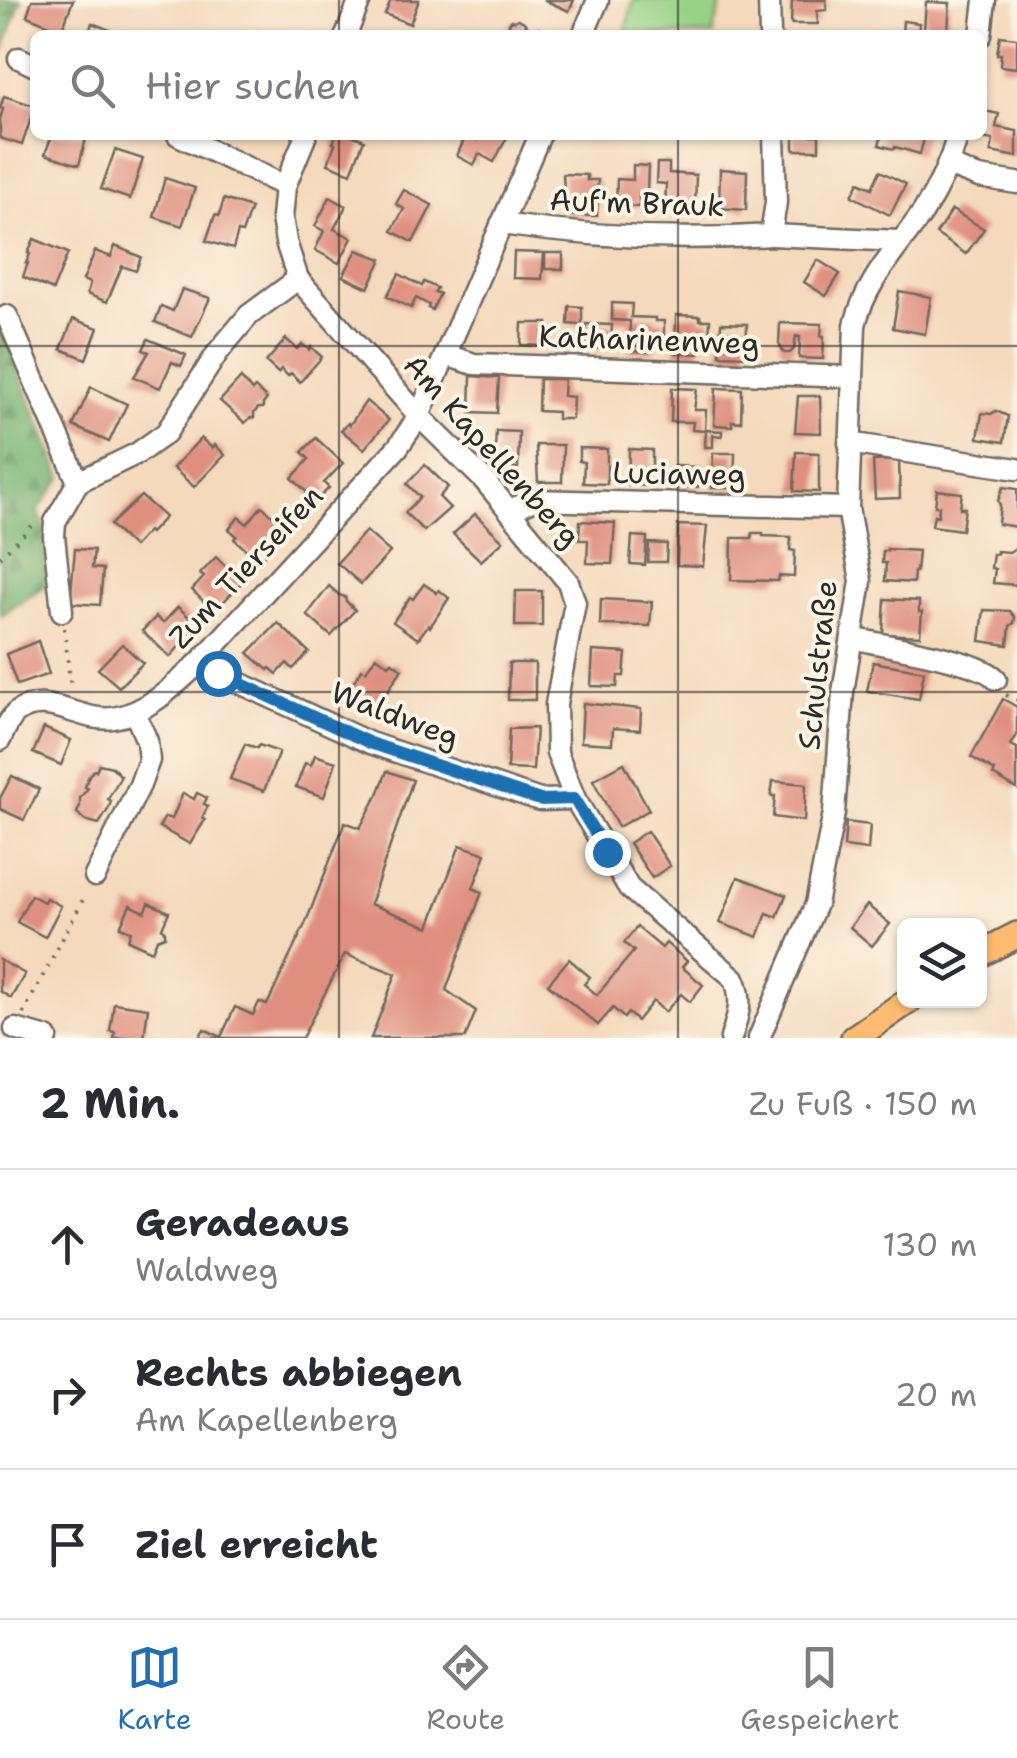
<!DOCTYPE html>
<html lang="de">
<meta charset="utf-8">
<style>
body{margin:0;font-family:"Shantell Sans",sans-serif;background:#f7f7f7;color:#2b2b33}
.controls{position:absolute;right:30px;bottom:30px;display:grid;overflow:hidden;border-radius:15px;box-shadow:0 2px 8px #0004}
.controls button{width:90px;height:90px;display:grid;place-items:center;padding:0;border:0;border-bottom:2px solid #e1e1e2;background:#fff;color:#2b2b33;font:50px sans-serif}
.stop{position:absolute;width:30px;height:30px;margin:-22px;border:8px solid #1f6fb2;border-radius:50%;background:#fff}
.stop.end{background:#1f6fb2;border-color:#fff;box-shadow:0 2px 10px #0008}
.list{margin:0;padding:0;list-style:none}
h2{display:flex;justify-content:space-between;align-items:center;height:130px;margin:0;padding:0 40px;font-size:42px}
h2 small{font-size:32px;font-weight:400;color:#7c7c81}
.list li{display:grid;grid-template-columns:65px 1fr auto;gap:30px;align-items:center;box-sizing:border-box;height:150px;padding:0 40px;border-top:2px solid #e1e1e2}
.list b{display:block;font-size:38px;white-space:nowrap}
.list p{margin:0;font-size:32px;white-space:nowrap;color:#7c7c81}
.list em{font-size:32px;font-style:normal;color:#7c7c81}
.icon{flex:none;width:55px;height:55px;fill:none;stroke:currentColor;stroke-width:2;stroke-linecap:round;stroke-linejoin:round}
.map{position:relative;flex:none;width:1017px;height:1038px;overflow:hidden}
.search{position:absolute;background:#fff;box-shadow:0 2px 8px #0004;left:30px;right:30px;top:30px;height:110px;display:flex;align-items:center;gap:25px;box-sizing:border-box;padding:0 35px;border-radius:15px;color:#7c7c81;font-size:38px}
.sheet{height:580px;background:#fff}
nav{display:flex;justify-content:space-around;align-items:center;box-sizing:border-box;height:140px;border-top:2px solid #e1e1e2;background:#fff;font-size:28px;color:#7c7c81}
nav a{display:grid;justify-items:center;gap:5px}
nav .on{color:#1f6fb2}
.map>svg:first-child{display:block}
.forest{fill:url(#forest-firs);stroke:#52704f;stroke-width:2.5}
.pitch{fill:#97d286;stroke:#617e58;stroke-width:2.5}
.building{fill:#df8f7f}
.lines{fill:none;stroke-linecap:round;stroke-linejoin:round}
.minor-casing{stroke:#71685e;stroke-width:25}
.major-casing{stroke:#71685e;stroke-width:30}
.path{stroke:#71685e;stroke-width:4;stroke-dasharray:2.5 8;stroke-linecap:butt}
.minor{stroke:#fff;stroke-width:20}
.major{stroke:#febb71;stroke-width:25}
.route{stroke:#1f6fb2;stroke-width:12}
.grid{fill:none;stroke:#2b2b2b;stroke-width:2.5;stroke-opacity:0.55}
.labels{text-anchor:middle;stroke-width:8;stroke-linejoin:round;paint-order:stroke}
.street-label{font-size:30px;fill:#2b2b2b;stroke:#fcf5e5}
</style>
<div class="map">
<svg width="1017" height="1038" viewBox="0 0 1017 1038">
<defs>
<pattern id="forest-firs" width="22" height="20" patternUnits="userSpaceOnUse" patternTransform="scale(2.5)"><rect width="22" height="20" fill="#79b473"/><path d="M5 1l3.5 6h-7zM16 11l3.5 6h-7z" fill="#63935f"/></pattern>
</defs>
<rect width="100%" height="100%" fill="#fcf5e5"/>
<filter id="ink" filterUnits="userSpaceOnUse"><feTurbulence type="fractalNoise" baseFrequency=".01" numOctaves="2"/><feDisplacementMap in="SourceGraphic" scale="20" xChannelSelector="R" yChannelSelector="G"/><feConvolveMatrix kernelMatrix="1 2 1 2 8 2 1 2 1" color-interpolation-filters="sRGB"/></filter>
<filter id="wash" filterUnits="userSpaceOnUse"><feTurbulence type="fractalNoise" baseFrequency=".0048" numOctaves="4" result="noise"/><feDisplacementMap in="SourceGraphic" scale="40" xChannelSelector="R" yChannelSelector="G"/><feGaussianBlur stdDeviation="2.25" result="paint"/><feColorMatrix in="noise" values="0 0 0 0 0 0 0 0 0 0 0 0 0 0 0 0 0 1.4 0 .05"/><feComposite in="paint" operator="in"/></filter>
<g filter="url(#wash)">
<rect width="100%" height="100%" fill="#f4d9bc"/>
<!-- forest -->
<g class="forest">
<polygon points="0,0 21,0 0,60"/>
<polygon points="0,325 62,478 37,511 45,526 45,586 0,616"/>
</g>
<!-- pitch -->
<polygon class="pitch" points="633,0 708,0 721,3 713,35 625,35"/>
<g id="blocks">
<!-- building -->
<g class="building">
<polygon points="32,0 73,0 62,30 27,16"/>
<polygon points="391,0 419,0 410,24 385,14"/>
<polygon points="544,0 574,0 569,11"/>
<polygon points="792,0 826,0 827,10 817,11 818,24 791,24"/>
<polygon points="926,2 950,3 948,31 924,29"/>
<polygon points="518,19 524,22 527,27 535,30 539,28 546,31 548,35 504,35 511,20 514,21"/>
<polygon points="903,21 919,23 918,35 902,34"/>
<polygon points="92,23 122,35 88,35"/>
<polygon points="1000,36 1017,38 1017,68 1000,66 1001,54 997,54"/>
<polygon points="4,96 35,106 22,145 0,138 0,119 3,109 0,108"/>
<polygon points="984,111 999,114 996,127 1017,131 1017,157 991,152 993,140 982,138"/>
<polygon points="52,135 87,135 79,165 45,154"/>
<polygon points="336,135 352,135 364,140 351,173 328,164 335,144 333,143"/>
<polygon points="466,135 477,140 479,135 508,135 494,162 479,154 474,165 457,156"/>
<rect x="794" y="135" width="25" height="15"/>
<polygon points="882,135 925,135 920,154 895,147 894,149 879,145"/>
<polygon points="115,150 143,159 130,199 101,189"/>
<polygon points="657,163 669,163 669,173 696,175 695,210 665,209 666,184 656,183"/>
<polygon points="633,165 648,166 647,193 639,193 639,207 616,206 617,179 633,180"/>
<polygon points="720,169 747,171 746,210 719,208"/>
<polygon points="880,171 906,184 890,215 852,196 859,182 872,188"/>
<polygon points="563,174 587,175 587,180 598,180 597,216 565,215"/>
<polygon points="165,178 195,188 182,226 154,217"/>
<polygon points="404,190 432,205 413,242 392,231 404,209 396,204"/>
<polygon points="330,197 346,206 334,229 352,238 339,263 315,250 324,231 315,226"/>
<polygon points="224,199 251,208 242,233 238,232 233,249 206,241 215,215 219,216"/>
<polygon points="952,210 984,229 966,254 936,234"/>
<polygon points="34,239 68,253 53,290 23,277 28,263 26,263 30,254 28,253"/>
<polygon points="115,246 141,257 136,271 122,266 107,302 87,294 90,283 83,280 95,251 111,257"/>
<polygon points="357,250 382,259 368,288 343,276"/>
<polygon points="514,252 544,253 542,279 513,278"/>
<rect x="545" y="253" width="18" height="16"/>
<polygon points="818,260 840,274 826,296 804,282"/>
<polygon points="399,274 422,286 424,282 437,288 435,292 440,294 432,310 428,308 429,305 416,298 411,308 387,296"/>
<polygon points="182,289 210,298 192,337 155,322 161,306 173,311"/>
<polygon points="899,291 931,297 925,334 893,328"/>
<polygon points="612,303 632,304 631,317 655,318 655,321 664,321 664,339 654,339 653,352 629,351 630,321 612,320"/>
<polygon points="569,306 582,307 582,325 568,324"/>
<polygon points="676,315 700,316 700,320 710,320 709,338 699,338 699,354 675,353"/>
<polygon points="73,319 98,328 86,359 61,349"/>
<polygon points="522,323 548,323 548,346 521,345"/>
<polygon points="721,323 747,324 746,356 720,355"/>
<polygon points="780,323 822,324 821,336 824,336 823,359 799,358 800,337 796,336 794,349 790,353 784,353 779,344"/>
<polygon points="586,324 612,325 611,349 585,348"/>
<polygon points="148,339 186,355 181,366 172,362 160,388 134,377 149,352 143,350"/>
<polygon points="286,339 297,349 302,344 309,350 311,347 322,357 300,382 291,373 288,376 281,369 278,373 266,362"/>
<polygon points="471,376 499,378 497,413 470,412"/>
<polygon points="241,378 252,391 255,388 267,399 263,404 263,408 258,408 254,413 254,418 250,418 245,423 220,401"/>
<polygon points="539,379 564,379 563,396 573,397 572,419 557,419 557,412 538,411"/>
<polygon points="91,387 127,404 109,442 73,426"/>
<polygon points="672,388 697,389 694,410 706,410 705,431 692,430 693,422 671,422"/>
<polygon points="716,388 742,389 741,422 732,421 732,426 714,425"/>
<polygon points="798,396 820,396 821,433 795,432"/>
<polygon points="366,401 389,420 364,449 341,430 348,423 350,425"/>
<polygon points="996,411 1008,416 1004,442 978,438 982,413 991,414"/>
<polygon points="706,430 722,431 722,436 713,435 713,447 705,447"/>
<polygon points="496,431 519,432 518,468 494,467"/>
<polygon points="201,438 212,448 215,445 225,455 194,487 173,468"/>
<polygon points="316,438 343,463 324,483 329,488 316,501 292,478 309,459 302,452"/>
<polygon points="536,445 563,445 562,482 538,482"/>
<polygon points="579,448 607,449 607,484 583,483 584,462 579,461"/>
<polygon points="629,449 652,450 652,486 628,485"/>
<polygon points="796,452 819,453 819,492 794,491"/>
<polygon points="713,453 735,453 734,488 712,488"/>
<polygon points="899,460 900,498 875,499 873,461"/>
<polygon points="425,465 448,487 439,497 450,508 424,531 405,513 420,497 407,484"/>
<polygon points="674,466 698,467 698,487 673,487"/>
<polygon points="1003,487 1017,489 1017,527 998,524 1000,505 998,501"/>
<polygon points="937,490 962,493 960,508 965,508 962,530 932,526 934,515 938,516 939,506 935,506"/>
<polygon points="141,496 165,517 150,533 148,531 133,547 110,525"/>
<polygon points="262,506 284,526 266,546 269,549 259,561 234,539 237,536 229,529 239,517 247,524"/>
<polygon points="475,514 503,541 481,561 453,534"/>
<polygon points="580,521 615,523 612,564 587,563 588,540 579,540"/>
<polygon points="678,525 707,526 703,566 677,565"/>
<polygon points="366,531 390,552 361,584 337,563"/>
<polygon points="752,533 763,533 763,536 791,537 790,550 795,551 794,577 779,576 778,581 731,580 732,538 752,538"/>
<polygon points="632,536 647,537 645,565 630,564"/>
<polygon points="649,543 667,544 666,562 648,562"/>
<polygon points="75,549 94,550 92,568 103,569 100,605 70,603"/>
<polygon points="887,549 918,551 916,572 914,572 913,583 885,581 886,563 882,563 883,551 887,551"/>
<polygon points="1014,549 1017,549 1017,585 993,583 995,569 991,568 993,554 997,554 997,551 1009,552"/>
<polygon points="216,557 242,582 214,612 192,590 204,577 200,574"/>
<polygon points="424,584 437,593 439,590 449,598 430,627 428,625 418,639 393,622 410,597 413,599"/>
<polygon points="329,586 339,595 345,597 346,601 355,610 331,636 307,615"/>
<polygon points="516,591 542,591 542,626 515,626"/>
<polygon points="601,599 652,602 650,626 600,625"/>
<polygon points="885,599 919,601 919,612 922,612 920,636 883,634"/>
<polygon points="178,607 198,625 170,657 142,631 156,617 163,623"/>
<polygon points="984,610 1010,611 1015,617 1014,623 1010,626 1008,645 980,641"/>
<polygon points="278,623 309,652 293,669 287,663 277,674 270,668 268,670 248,653"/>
<polygon points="38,641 49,674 17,685 6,654"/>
<polygon points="122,644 143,663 119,687 98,669"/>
<polygon points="593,651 626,653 624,676 618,676 617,687 591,686"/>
<polygon points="376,656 389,665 392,662 402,669 383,698 380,697 371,711 345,694 362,669 366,671"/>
<polygon points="873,662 924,671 919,699 867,691"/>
<polygon points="509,663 535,663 535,700 508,700"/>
<polygon points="1003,699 1017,707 1017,735 1011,745 1017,748 1017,789 993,775 995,771 971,757"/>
<polygon points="583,703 641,709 640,730 613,728 612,744 581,742"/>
<polygon points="44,728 71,740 61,765 33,753"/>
<polygon points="536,728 533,770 507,769 509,729"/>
<polygon points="245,744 257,748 259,745 279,752 264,791 230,779"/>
<polygon points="315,755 336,762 324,797 296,787 305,763 311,765"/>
<polygon points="624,763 649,810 618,827 593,780"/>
<polygon points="99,764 112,767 121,776 108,799 111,801 109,808 99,824 84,820 77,813 80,806 80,798 88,788 85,787 89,775 94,770 96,771"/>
<polygon points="387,771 413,780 370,904 429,927 460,845 486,854 473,888 482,892 446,990 476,1011 465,1038 371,1038 396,974 345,954 302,1038 199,1038 204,1029 221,1037 235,1007 253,1015 259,1002 267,1005 306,922 345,822 360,828 379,792"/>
<polygon points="12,776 39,789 24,820 0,809 0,798"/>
<polygon points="773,781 806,784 804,821 773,817 775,796 771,796"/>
<polygon points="183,793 194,799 197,793 207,798 204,804 208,806 202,818 205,820 190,844 159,827 165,817 172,819"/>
<polygon points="846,822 870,825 868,850 844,847"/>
<polygon points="647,831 670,866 652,878 629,843"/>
<polygon points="738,877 786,895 777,917 767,913 758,937 720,923"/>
<polygon points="31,895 44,902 46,898 61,906 45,937 17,922"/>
<polygon points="149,903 169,912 162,928 165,932 165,936 157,939 152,951 128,940 131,931 120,927 130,905 145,912"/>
<polygon points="867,905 890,924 872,946 850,927"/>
<polygon points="637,927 662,948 666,943 687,961 682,967 703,985 690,1002 681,994 665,1012 653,1001 637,1021 628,1013 624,1018 613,1008 598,1025 548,984 569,959 590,977 584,984 597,995 634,951 624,943"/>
<polygon points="0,960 25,974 11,998 0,991"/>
<polygon points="114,1003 148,1008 144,1038 114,1038 115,1032 110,1031"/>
</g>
</g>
</g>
<g filter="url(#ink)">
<use href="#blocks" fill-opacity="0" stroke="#71685e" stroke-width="2.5"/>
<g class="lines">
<defs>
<g id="minor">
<polyline points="769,0 770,35"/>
<polyline points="346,35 360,0"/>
<polyline points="583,35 598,0"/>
<polyline points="981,35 985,0"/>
<polyline points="19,58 35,66"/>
<polyline points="178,135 285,186"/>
<path d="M306,135L285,186L282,218L286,242L298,279L419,416L484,480L568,582L575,603L556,704L557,753L575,799L629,888L734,978C744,999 738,1016 731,1038"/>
<polyline points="950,166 979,177 1017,183"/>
<path d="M501,224C589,237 683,241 771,235L776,202L774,135"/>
<polyline points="771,235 900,241"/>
<polyline points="7,316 78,482"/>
<polyline points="446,355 474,364 852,377"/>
<polyline points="849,443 1017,469"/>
<polyline points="510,510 533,500 848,508"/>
<polyline points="62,611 54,536 55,522 78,482 138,453 166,433 218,352 249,315 298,279"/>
<path d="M852,638C881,645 981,660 996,679"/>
<polyline points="203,659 218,673 370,743 540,800 575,799"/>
<path d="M0,740C4,731 9,719 16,713C46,690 81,723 113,718C149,713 177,683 203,659L398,447L419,416L540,135"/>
<polyline points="95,876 140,785 149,760 147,741 135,713"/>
<polyline points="15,1029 47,1038"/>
<path d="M759,1038L816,904L834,813L843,692L861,581L848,508L855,325C865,282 898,248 923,212C939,188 950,163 958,135"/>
</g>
<g id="major">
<polyline points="980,954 1017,935"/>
<polyline points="854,1038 908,1001"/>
</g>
</defs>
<!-- minor casing -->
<use href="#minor" class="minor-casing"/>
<!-- major casing -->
<use href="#major" class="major-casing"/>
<!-- path -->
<g class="path">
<polyline points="0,557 35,523"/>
<polyline points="64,628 71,689"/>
<polyline points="1006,695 1017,700"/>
<polyline points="23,1014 86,894"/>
</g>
<!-- minor -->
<use href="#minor" class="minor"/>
<!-- major -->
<use href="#major" class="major"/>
</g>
</g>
<g class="lines" filter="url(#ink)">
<!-- route -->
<polyline class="route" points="218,673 370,743 540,800 574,799 607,852"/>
</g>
<!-- grid -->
<path class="grid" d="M339,0V35M678,0V35M339,135V1038M678,135V1038M0,346H1017M0,692H1017"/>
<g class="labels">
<!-- street labels -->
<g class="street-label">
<text transform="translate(637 203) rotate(2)" y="10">Auf'm Brauk</text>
<text transform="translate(649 340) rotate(2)" y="10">Katharinenweg</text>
<text transform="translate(492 451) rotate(48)" y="10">Am Kapellenberg</text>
<text transform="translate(679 474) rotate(1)" y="10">Luciaweg</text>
<text transform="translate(246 567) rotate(-47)" y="10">Zum Tierseifen</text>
<text transform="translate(818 665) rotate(-84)" y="10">Schulstraße</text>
<text transform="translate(395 715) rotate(21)" y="10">Waldweg</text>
</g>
</g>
</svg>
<div class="controls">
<button><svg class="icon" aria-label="layers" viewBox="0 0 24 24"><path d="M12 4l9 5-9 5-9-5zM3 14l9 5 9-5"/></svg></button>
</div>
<div class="stop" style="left:218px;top:673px"></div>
<div class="stop end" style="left:607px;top:852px"></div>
<div class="search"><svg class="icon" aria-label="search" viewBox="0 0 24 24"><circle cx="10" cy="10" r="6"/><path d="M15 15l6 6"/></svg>Hier suchen</div>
</div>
<section class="sheet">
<h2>2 Min.<small>Zu Fuß · 150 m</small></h2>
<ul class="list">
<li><svg class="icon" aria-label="ahead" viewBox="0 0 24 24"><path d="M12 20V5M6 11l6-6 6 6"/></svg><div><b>Geradeaus</b><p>Waldweg</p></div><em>130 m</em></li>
<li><svg class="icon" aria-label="right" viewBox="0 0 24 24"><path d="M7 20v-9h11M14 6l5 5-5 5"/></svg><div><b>Rechts abbiegen</b><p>Am Kapellenberg</p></div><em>20 m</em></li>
<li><svg class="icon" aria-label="arrive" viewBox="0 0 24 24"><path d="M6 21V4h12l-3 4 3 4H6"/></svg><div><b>Ziel erreicht</b></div></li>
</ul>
</section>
<nav>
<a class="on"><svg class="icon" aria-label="map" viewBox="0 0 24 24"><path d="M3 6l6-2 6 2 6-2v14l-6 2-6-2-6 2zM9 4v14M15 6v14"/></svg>Karte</a>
<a><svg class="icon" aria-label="directions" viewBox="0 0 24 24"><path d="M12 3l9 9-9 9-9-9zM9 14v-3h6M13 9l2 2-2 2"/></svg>Route</a>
<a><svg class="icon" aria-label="saved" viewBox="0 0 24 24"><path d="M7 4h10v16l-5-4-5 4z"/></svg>Gespeichert</a>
</nav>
